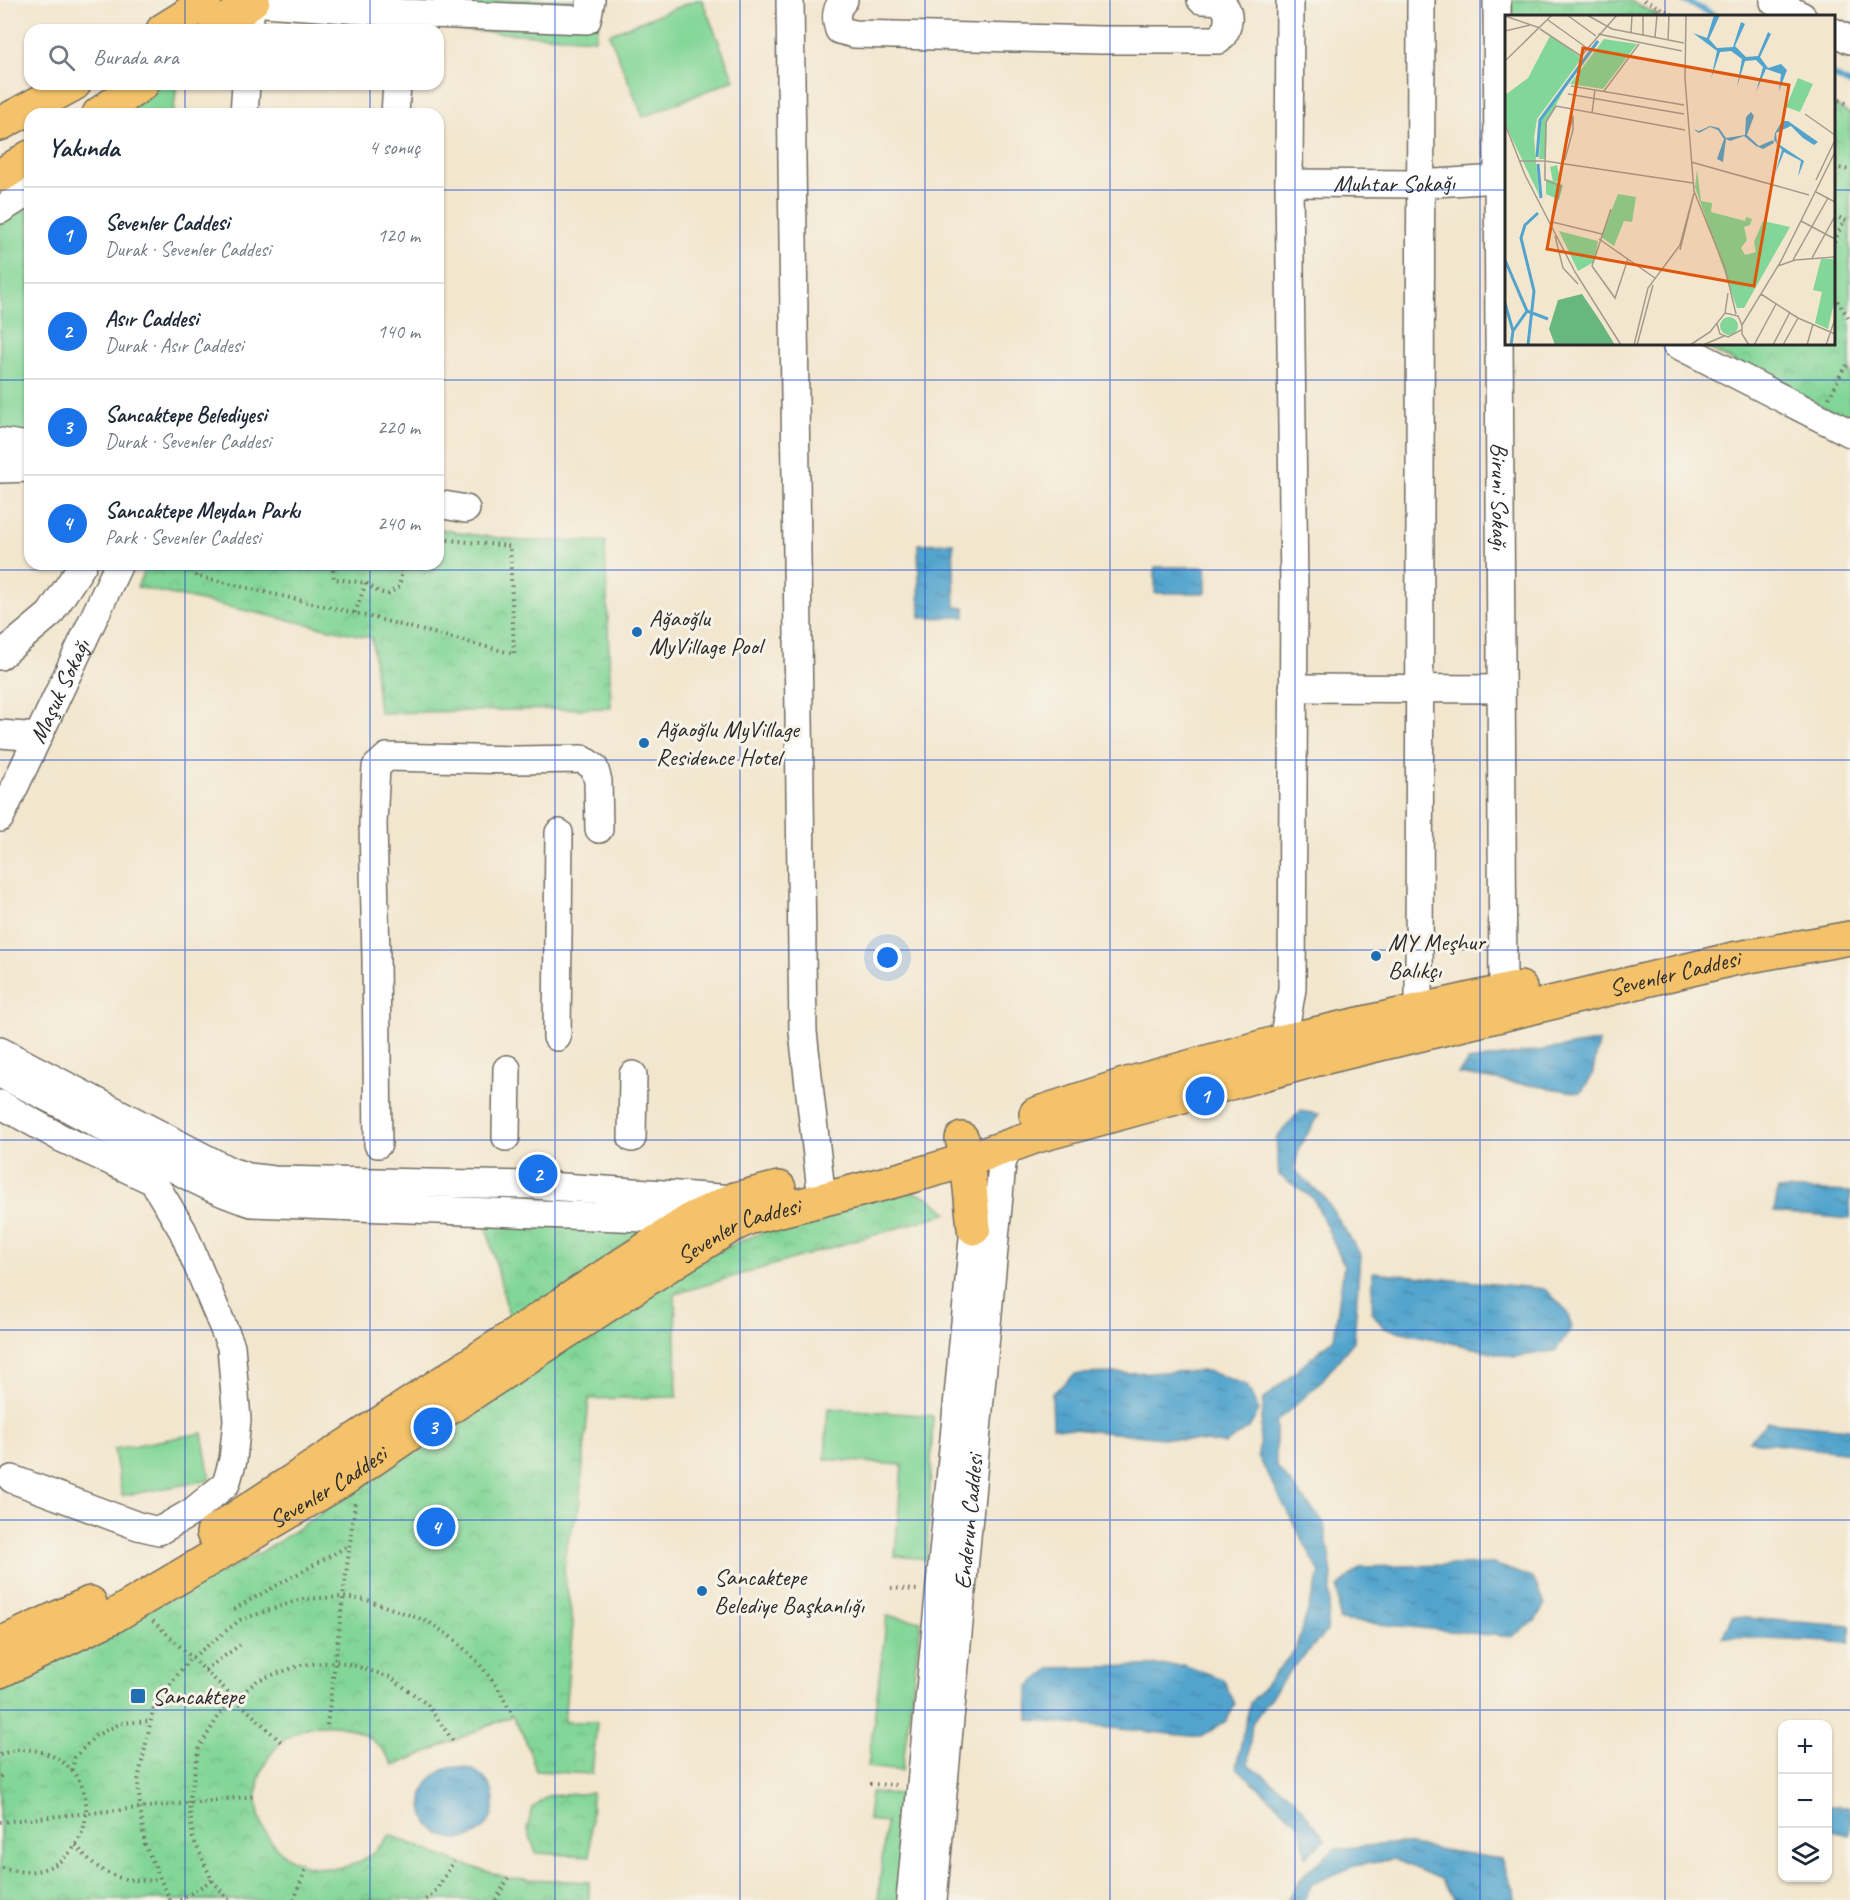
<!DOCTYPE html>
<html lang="tr">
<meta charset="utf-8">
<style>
body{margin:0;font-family:Caveat,sans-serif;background:#f6f6f7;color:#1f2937}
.controls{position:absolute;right:18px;bottom:18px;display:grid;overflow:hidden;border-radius:12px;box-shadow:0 2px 4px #0004}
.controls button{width:54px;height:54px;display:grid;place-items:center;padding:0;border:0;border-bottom:2px solid #e0e1e3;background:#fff;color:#1f2937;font:30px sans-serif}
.you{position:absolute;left:888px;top:958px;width:21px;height:21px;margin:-15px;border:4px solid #fff;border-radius:50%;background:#1a73e8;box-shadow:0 0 0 9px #1a73e833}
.badge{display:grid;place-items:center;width:39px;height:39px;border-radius:50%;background:#1a73e8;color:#fff;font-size:20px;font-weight:700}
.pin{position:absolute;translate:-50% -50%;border:3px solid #fff;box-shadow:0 2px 6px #0006}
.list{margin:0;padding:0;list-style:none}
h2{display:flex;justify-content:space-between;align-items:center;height:78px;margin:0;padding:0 24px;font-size:26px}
h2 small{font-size:20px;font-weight:400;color:#747a83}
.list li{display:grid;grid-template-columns:39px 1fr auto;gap:18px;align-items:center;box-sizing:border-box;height:96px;padding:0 24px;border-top:2px solid #e0e1e3}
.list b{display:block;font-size:22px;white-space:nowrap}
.list p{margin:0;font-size:20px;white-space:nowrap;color:#747a83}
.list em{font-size:20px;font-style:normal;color:#747a83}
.icon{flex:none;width:33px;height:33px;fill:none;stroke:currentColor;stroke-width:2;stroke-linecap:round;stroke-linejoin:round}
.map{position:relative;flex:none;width:1850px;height:1900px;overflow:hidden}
.search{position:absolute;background:#fff;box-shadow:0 2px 4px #0004;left:24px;top:24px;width:420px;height:66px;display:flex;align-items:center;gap:15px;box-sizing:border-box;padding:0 21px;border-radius:18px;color:#747a83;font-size:22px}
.panel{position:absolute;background:#fff;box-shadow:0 2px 4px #0004;left:24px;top:108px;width:420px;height:462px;border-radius:18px}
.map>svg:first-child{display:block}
.green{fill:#82d697;stroke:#568061;stroke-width:1.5}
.park{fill:url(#park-crowns);stroke:#568061;stroke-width:1.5}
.water{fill:url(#water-ripples);stroke:#3e687c;stroke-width:1.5}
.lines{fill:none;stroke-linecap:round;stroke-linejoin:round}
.stream{stroke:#52a4cd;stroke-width:6}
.minor-casing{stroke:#716c64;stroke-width:30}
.major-casing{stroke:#716c64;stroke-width:36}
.path{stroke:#716c64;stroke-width:4;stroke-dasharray:1.5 4.5;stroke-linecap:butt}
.minor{stroke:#fff;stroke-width:27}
.major{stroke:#f3c26a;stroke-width:33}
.grid{fill:none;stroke:#1d4ed8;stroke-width:1.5;stroke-opacity:0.55}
.poi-dot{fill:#1f6fb2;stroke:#f7f3e8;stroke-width:2}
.labels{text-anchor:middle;stroke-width:6;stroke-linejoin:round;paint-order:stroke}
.street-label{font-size:24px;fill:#2b2b2b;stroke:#f7f3e8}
.poi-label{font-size:24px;fill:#2b2b2b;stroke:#f7f3e8;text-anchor:start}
.inset-river{fill:none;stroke:#52a4cd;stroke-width:3}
.inset-road{fill:none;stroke:#a29b8d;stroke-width:1.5}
.view{fill:#df570e;fill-opacity:0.15;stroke:#df570e;stroke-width:3}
.inset-edge{fill:none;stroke:#2b2b2b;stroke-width:3}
</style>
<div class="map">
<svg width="1850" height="1900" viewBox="0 0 1850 1900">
<defs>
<pattern id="park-crowns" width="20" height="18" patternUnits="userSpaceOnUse" patternTransform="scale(1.5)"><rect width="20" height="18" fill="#82d697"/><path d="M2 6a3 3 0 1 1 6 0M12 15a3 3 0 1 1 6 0" fill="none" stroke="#70b882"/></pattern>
<pattern id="water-ripples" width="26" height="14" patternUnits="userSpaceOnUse" patternTransform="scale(1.5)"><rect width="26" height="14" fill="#52a4cd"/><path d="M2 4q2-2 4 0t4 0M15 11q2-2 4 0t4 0" fill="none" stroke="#4486a7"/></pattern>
</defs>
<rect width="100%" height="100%" fill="#f7f3e8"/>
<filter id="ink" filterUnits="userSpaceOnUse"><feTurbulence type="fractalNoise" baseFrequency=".0167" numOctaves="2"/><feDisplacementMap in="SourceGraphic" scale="12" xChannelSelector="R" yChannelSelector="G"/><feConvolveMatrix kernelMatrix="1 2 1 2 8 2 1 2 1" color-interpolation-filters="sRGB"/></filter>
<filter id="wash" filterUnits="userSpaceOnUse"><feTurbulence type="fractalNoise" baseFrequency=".008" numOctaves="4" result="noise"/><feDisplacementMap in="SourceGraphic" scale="24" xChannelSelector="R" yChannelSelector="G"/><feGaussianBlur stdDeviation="1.35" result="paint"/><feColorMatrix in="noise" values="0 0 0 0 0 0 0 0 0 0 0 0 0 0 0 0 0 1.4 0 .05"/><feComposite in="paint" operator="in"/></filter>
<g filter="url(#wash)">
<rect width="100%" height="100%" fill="#f2e6ce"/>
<!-- green -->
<g class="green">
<polygon points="464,0 604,0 595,39 456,30"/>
<polygon points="696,0 702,0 734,80 643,117 609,34"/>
<polygon points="163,84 177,84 173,114 120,114"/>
<polygon points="30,177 30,438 0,438 0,197"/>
<polygon points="828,1408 933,1416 927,1559 895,1556 902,1465 825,1459"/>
<polygon points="202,1433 210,1480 122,1496 114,1449"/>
<polygon points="887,1616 921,1621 902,1771 868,1767"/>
<polygon points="871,1792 909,1795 899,1900 878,1900 886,1822 868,1820"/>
</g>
<!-- park -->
<g class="park">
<polygon points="1512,0 1628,0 1660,16 1512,16"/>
<polygon points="1834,105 1850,114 1850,421 1700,344 1834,344"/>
<polygon points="438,528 460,533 522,541 605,541 611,708 379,713 372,638 137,587 148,564 438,564"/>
<path d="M894,1186L928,1197L948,1213L675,1294L677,1397L589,1399L579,1509L566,1545L564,1573L573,1623L564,1722H597L592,1774L536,1771L524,1735L512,1716L394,1766C389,1759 385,1752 380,1747C372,1738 360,1732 349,1728C284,1709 235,1778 267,1835C277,1852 295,1865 315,1867C351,1872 368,1861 390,1835L454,1861L508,1878L589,1882V1900H0V1681L125,1622L267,1549L412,1452L685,1264L792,1220Z"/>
<polygon points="486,1224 645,1228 513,1332"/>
<polygon points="592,1793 590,1856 536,1853 527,1828 533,1808 547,1796"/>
</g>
<!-- water -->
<g class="water">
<polygon points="953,543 955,607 965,608 965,617 920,618 918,544"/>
<rect x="1155" y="567" width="51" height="26"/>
<polygon points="1599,1042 1592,1076 1581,1093 1458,1074 1468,1061"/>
<polygon points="1300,1111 1319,1114 1299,1148 1294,1170 1324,1197 1360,1254 1354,1341 1319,1384 1276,1422 1276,1466 1324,1523 1332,1574 1327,1631 1288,1673 1252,1723 1248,1764 1294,1798 1326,1840 1306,1857 1300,1825 1236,1767 1250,1703 1295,1650 1320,1573 1258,1456 1264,1399 1334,1338 1344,1265 1314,1199 1279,1175 1276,1138"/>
<polygon points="1778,1189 1850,1192 1850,1219 1774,1212"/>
<polygon points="1373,1272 1545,1289 1566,1310 1572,1328 1555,1351 1514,1357 1384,1328 1372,1312"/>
<polygon points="1207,1371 1247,1385 1259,1411 1249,1428 1225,1444 1053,1427 1052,1394 1075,1374"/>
<polygon points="1767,1422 1850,1429 1850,1453 1749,1441"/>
<polygon points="1493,1564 1533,1578 1545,1604 1535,1621 1511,1637 1339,1620 1338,1587 1361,1567"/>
<polygon points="1732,1617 1850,1626 1850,1643 1722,1637"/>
<polygon points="1183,1665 1223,1679 1235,1704 1226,1721 1201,1737 1029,1720 1028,1687 1051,1668"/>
<circle cx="458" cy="1803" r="36"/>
<polygon points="1828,1806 1850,1807 1850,1835 1828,1830"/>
<polygon points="1398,1843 1501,1859 1514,1891 1515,1900 1455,1900 1441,1879 1394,1859 1354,1866 1312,1884 1304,1900 1286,1900 1307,1871 1335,1849"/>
</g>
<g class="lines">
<!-- stream -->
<g class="stream">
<polyline points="1683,0 1716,16"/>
<polyline points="1834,76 1850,84"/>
</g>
</g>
</g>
<g filter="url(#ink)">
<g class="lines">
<defs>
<g id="minor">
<polyline points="790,0 803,1032 822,1200"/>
<path d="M844,0C835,9 835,18 839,30L854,34L1101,40H1219C1229,30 1234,8 1217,1C1213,0 1206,0 1201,0"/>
<path id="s1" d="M1497,0L1503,992"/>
<polyline points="1775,0 1774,2 1802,16"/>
<polyline points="249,30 251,2 402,13 587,20 591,0"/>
<polyline points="1834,32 1850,40"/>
<polyline points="244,114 246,84"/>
<polyline points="395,114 397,84"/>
<path id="s2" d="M1289,183L1420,184L1498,179"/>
<polyline points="0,210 30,191"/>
<polyline points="1676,344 1850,433"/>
<polyline points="0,442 30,446"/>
<polyline points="0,469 30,468"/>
<polyline points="438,504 466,509"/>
<polyline points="0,656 50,614 83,564"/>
<polyline points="1293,688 1501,689"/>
<polyline points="0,734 38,737"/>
<path id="s3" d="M0,818L119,564"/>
<polyline points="1419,1010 1421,0"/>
<polyline points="557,1037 559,833"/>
<polyline points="1283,1041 1292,989 1294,589 1289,183 1290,0"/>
<polyline points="0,1051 230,1171 249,1177 274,1180 533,1185 735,1199 734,1203"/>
<path d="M0,1074C40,1093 79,1113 117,1135C161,1160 203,1189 252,1203L698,1220"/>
<polyline points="0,1104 61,1138 153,1181 183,1231 231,1346 237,1420 233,1460 226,1484 192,1512 159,1531 138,1526 12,1479"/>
<polyline points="506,1137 507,1069"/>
<polyline points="632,1138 633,1075"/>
<polyline points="378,1144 376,958 373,823 376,767 387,757 516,760 582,759 594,767 598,781 599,829"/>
<polyline points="910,1900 974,1228"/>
<path id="s4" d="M933,1900L1002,1164L1008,1147"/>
</g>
<g id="major">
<polyline points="163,30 184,17 205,0"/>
<polyline points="216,30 253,0"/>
<polyline points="99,114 142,84"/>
<polyline points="0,124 74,84"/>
<polyline points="0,176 30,157"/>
<polyline points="1036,1114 1124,1085 1283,1041 1520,988"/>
<polyline points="962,1139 967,1159 974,1228"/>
<polyline points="213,1533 692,1219 735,1199 779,1188"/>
<polyline points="0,1644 90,1603"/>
<path id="s5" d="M0,1671L112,1617L344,1479L417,1429L661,1270L731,1226L748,1218C845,1194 943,1171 1037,1136L1314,1060L1733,959L1850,938"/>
</g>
</defs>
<!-- minor casing -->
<use href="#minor" class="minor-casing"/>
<!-- major casing -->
<use href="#major" class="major-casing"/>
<!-- path -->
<g class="path">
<polyline points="1644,0 1676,16"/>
<polyline points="1834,97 1850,105"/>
<polyline points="1834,167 1850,170"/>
<polyline points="1834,215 1850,223"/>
<polyline points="1834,242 1844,221"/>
<polyline points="1834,296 1850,320"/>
<polyline points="1829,398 1844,368 1850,363"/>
<polyline points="202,564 196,576 355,613 514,654 510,546 438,539"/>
<polyline points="332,564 334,579 366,583 378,592 388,594 399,587 402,571 395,564"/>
<polyline points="355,613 366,583"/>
<polyline points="891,1588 918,1590"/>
<polyline points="234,1609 348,1546"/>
<polyline points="153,1621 281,1742"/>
<polyline points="205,1670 240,1645"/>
<polyline points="327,1725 355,1503"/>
<path d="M0,1755C14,1748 30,1748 45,1753C121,1780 84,1896 0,1867"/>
<polyline points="72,1770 75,1757 95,1736 121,1723 151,1721"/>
<polyline points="0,1777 1,1776"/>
<polyline points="870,1784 900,1785"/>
<polyline points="0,1822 256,1796"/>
<path d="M76,1845C102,1877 120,1882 159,1880"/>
<polyline points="170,1900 145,1845 140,1807 138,1780 154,1706 188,1661 240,1620 302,1599 342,1597 367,1600 429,1622 455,1640 478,1662 498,1688 513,1716"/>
<polyline points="180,1900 212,1880"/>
<polyline points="229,1900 212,1880 193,1838 189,1803 199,1748 223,1709 258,1680 301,1665 334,1662 346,1663 390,1677 427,1704 453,1741"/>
<polyline points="294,1900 307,1866"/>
<polyline points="426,1900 437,1889 454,1861"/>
<polyline points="496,1900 508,1878"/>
</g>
<!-- minor -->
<use href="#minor" class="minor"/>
<!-- major -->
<use href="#major" class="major"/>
</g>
</g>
<!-- grid -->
<path class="grid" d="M185,0V30M370,0V30M555,0V1900M740,0V1900M925,0V1900M1110,0V1900M1295,0V1900M1480,0V1900M1665,0V16M185,84V114M370,84V114M0,190H30M438,190H1506M1834,190H1850M1665,344V1900M0,380H30M438,380H1850M185,564V1900M370,564V1900M0,570H1850M0,760H1850M0,950H1850M0,1140H1850M0,1330H1850M0,1520H1850M0,1710H1850"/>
<!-- markers -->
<g class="poi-dot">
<circle cx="637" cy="632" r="6"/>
<circle cx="644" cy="743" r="6"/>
<circle cx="1376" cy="956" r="6"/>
<circle cx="702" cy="1591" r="6"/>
<rect x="130" y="1688" width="16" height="16" rx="3"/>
</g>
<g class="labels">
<!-- street labels -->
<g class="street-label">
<text dy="8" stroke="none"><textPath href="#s2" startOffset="105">Muhtar Sokağı</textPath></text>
<text dy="8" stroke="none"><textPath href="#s1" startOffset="496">Biruni Sokağı</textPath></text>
<text dy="8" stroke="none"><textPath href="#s3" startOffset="140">Maşuk Sokağı</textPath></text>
<text dy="8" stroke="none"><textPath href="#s5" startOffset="1834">Sevenler Caddesi</textPath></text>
<text dy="8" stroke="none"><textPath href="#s5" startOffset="862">Sevenler Caddesi</textPath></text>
<text dy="8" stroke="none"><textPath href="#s5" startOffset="376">Sevenler Caddesi</textPath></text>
<text dy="8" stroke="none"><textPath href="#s4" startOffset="380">Enderun Caddesi</textPath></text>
</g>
<!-- poi labels -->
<g class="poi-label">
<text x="649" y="626">Ağaoğlu<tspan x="649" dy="28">MyVillage Pool</tspan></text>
<text x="656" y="737">Ağaoğlu MyVillage<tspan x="656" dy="28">Residence Hotel</tspan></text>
<text x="1388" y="950">MY Meşhur<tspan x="1388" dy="28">Balıkçı</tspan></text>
<text x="714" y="1585">Sancaktepe<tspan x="714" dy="28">Belediye Başkanlığı</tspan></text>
<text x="152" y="1704">Sancaktepe</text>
</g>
</g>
<!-- overview -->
<g transform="translate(1505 15)">
<rect width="330" height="330" fill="#f2e6ce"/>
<path d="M45,21L77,43L32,104L29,123L34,180L0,109V80L23,63ZM293,63L308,69L295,97L281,92ZM52,150L55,165L50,167L58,170L54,185L41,179V164L48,166L45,152ZM54,216L93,226L89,247L73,256ZM215 311a9 9 0 1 1 18 0a9 9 0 1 1-18 0Z" fill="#82d697"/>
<path d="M77,279L96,307L110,330H50L44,314L53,285Z" fill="#69b780"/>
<path d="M99,24L132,29L98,74L65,69ZM62,69L42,107L41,144H34L36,106ZM192,155L196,186L207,188L206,197L240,206L241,202L247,204L245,210L239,212L242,225L236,233L240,240L251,237L249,227L258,206L285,212L239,293H232L190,172ZM113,179L131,182L127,207L119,206L109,231L96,222ZM316,244H330V283L323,314L310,308L317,277L308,275Z" fill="#82d697"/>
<path d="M209,0H215L204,24L212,33L228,32L236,7L240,9L230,31L241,42L253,41L263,17L266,19L255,42L263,53L276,49L282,55L274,76L276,59L261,54L251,77L258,52L251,45L240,46L232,72L237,44L226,36L215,37L206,64L212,36L188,18L202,23ZM246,97L249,101L242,120L254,131L268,125L269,128L258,134L251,131L239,121L225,126L221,124L218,147L212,144L219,124L213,115L205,112L194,118L188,114L194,116L205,111L214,113L221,123L240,120L241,102ZM277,106H283L313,127L309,130L298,123L286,111L271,118L272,128L299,146L293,162L296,146L279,137L270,159L277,135L269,125L270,118Z" fill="#52a4cd"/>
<path class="inset-river" d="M32,142L35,105L93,26M33,149L36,183M0,245L22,296L43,304M0,288L8,316L6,330M8,316L22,296M23,330L29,276L16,223L20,210L33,198"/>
<path class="inset-road" d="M62,0L91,21M82,0L107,14L179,28M181,0L180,64L189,176L220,253L231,299M0,1L35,13M43,5L82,33M35,14L76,41L112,0M0,16L25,10M126,18L127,0M93,19L177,36M138,20V0M150,22L152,0M163,25L164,0M0,46L47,0M66,71L179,90M99,76L134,29M63,79L179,99M87,98L90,75M300,99L330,120M68,101V115L60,144L58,142ZM0,109L20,160L70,257L116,330M15,146H40L188,168M186,147L304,180M311,165L330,125M311,177L330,187M106,194L87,251L110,283L123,244M296,206L330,224M97,219L47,207L56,171L40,165V146L41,107L51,91L180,115M50,221L58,253L73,269M94,224L150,263M175,235L188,182M307,243L330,201M288,245L323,183M273,251L290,245L330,242M256,279L293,303L330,319M220,298L223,278M212,309L215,319L223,322L236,315M129,330L143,273L175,230L189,178M132,330L148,270M185,330L205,317L220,298L233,301L237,310M198,330L219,321M244,330L237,319V310L276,246L330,137M249,330L271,289M268,330L285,297M278,330L293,303M302,330L308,309M321,330L330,304"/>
<path class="view" d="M78,33L284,70L249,271L42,234Z"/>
<rect width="330" height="330" class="inset-edge"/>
</g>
</svg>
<div class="controls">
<button>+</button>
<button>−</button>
<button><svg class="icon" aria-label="layers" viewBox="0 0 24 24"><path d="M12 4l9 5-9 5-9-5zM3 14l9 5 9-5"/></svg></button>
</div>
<div class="you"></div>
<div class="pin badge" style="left:1205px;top:1096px">1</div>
<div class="pin badge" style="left:538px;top:1174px">2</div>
<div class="pin badge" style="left:433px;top:1427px">3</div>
<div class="pin badge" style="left:436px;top:1527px">4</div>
<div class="search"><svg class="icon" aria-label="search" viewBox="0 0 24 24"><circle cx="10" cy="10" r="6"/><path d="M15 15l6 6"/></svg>Burada ara</div>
<section class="panel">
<h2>Yakında<small>4 sonuç</small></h2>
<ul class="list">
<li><span class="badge">1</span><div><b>Sevenler Caddesi</b><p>Durak · Sevenler Caddesi</p></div><em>120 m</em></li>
<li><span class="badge">2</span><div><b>Asır Caddesi</b><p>Durak · Asır Caddesi</p></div><em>140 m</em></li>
<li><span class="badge">3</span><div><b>Sancaktepe Belediyesi</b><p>Durak · Sevenler Caddesi</p></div><em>220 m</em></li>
<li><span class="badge">4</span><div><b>Sancaktepe Meydan Parkı</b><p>Park · Sevenler Caddesi</p></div><em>240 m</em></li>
</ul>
</section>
</div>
